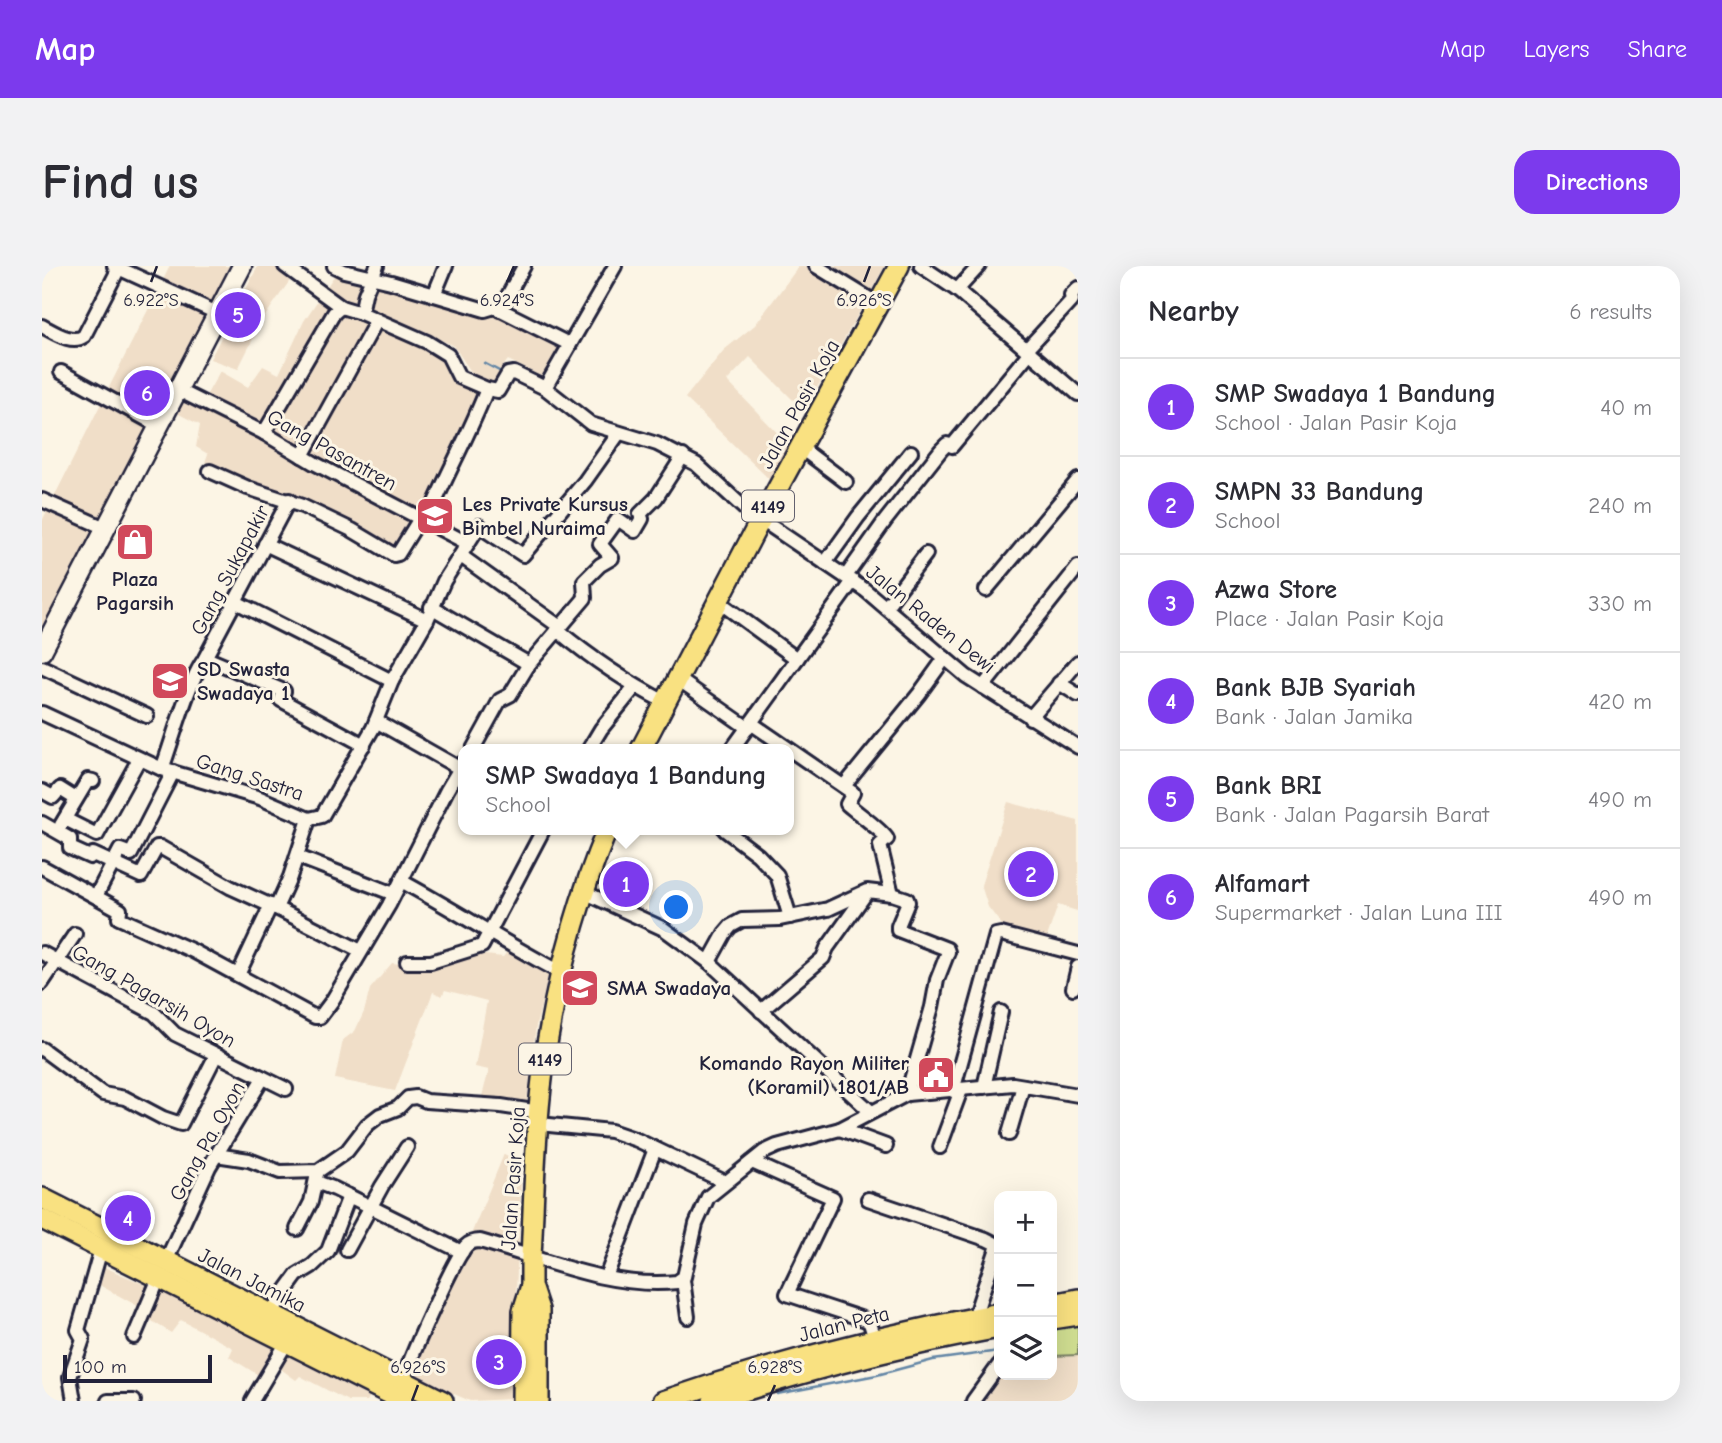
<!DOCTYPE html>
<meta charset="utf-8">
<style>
body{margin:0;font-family:"Comic Neue",sans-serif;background:#f2f2f3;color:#2b2b33}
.controls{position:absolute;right:21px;bottom:21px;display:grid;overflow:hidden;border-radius:14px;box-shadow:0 7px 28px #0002}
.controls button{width:63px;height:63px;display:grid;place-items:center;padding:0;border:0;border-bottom:2px solid #e1e1e2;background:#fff;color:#2b2b33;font:35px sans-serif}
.scale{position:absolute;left:21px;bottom:18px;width:149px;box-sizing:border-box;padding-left:7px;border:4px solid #22223b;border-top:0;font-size:19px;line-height:24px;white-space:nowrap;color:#22223b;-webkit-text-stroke:5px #fcf5e5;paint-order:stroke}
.you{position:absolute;left:635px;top:642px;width:24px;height:24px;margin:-18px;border:5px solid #fff;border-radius:50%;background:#1a73e8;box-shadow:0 0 0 10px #1a73e833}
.badge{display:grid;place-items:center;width:46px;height:46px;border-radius:50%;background:#7c3aed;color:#fff;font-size:23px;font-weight:700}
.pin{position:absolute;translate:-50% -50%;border:4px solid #fff;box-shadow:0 2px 7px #0006}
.popup{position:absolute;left:416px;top:478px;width:336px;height:91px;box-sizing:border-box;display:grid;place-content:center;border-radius:14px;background:#fff;filter:drop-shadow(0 2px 5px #0005);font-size:23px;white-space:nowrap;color:#7c7c81}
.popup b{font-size:26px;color:#2b2b33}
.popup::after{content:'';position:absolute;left:50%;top:100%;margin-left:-14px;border:14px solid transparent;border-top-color:#fff}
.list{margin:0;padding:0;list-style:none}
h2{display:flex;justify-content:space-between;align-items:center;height:91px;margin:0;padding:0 28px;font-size:30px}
h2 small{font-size:23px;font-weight:400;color:#7c7c81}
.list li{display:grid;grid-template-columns:46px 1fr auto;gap:21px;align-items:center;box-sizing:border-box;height:98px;padding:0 28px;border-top:2px solid #e1e1e2}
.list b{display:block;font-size:26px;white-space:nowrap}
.list p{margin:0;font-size:23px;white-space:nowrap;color:#7c7c81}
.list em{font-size:23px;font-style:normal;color:#7c7c81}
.icon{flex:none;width:38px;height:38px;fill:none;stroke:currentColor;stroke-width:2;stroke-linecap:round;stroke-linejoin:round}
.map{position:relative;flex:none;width:1036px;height:1135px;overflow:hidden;border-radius:21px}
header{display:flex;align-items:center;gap:42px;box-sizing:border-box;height:98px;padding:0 35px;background:#7c3aed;color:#fff}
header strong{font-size:33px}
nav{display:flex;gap:38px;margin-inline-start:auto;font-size:24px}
.intro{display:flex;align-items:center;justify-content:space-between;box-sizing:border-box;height:168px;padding:0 42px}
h1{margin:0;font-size:49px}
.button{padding:18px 32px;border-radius:21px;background:#7c3aed;color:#fff;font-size:24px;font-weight:700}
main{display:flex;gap:42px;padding:0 42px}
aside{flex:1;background:#fff;border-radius:21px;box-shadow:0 7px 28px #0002}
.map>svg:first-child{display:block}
.built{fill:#f0dec8}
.green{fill:#d0de91;stroke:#798066;stroke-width:2}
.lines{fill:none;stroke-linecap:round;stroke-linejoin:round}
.stream{stroke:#6386a6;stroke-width:2.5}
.street-casing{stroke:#22223b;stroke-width:18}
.secondary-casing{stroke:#22223b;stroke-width:23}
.primary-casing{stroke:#22223b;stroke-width:24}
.street{stroke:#fcf5e5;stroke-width:12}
.secondary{stroke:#fcf5e5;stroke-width:18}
.primary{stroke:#f9e181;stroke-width:19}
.ticks{fill:none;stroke:#22223b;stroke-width:2.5}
.labels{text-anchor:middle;stroke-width:6;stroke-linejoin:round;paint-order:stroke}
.shield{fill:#fcf5e5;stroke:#63616e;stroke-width:2}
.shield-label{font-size:19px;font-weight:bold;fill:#22223b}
.street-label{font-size:21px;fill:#22223b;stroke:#fcf5e5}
.poi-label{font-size:21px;font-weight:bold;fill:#22223b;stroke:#fcf5e5;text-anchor:start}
.ticks-label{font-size:18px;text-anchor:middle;fill:#22223b;stroke:#fcf5e5;stroke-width:6;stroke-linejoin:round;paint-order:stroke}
</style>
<header>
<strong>Map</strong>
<nav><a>Map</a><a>Layers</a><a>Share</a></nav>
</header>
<div class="intro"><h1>Find us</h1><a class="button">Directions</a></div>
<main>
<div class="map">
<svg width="1036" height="1135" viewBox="0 0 1036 1135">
<rect width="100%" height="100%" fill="#fcf5e5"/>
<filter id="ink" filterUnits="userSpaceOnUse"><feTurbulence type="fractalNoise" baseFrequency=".0143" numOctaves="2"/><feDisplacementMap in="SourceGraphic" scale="14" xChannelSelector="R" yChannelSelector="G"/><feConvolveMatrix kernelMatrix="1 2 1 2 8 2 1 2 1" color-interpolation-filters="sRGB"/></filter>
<g filter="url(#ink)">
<!-- built -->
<g class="built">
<polygon points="128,0 195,0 0,371 0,255"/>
<polygon points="216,0 258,0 221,53 196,103 168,93"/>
<polygon points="757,0 843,0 762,145 708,91 685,115 747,179 728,214 643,132 682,84 713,59"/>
<polygon points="294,7 451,41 523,76 503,112 466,94 458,104 465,107 463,121 436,116 411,79 294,33 220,161 168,134 165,128 178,105 206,121 221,100 237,108 262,55"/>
<polygon points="297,45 328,59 258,181 229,166"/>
<polygon points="337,60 404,89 417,114 432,125 444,128 422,180 396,212 380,249 315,214 268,185"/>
<polygon points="143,131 370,255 353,281 246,228 212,218 163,196 166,188 154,181 158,159 135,147"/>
<polygon points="966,536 1036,555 1036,641 1035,645 1016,639 1004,674 963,663 946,641 939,619"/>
<polygon points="469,681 508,704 494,760 484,844 439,834 447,804 433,801 445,735 403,724 400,730 391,726 353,825 293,813 301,774 313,765 322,746 328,723 350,697 367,699 435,688 461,691"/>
<polygon points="462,888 480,897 469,1133 428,1135 371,1110"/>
<polygon points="55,998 113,1023 103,1044 50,1015"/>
<polygon points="118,1020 238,1084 218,1110 187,1091 191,1082 139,1054 129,1067 102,1050"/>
<polygon points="242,1088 328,1130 325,1135 306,1135 258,1110 254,1114 236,1101"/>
<polygon points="1036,1089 1036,1135 937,1135 957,1109 1010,1109 1010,1090"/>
</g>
<!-- green -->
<polygon class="green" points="1036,1049 1036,1089 1010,1090 1010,1053"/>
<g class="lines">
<!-- stream -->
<g class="stream">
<polyline points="442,97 461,107"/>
<polyline points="735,1128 835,1109 891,1094 957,1085"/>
</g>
<defs>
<g id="street">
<polyline points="72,0 175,47"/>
<polyline points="243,0 299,41 319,47 385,76 406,89 417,111 445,123 456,125 466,108 472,107 503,122 549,158 615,178 654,198 702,242 823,324 924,410 1036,481"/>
<polyline points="292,0 302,5 349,16 443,44 453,41 527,78"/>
<polyline points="774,0 836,38"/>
<polyline points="879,0 915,24 1036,128"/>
<polyline points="915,24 937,0"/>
<polyline points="392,29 404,0"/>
<polyline points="458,44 482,0"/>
<polyline points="319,47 323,28 335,0"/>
<path d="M0,60C12,66 30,79 42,70L77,2"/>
<polyline points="985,83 1030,34 1029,29 1036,22"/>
<polyline points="19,106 117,160"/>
<polyline points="503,122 573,0"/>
<polyline points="136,124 222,167 272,197 425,277"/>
<polyline points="222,167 292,47 299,41"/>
<polyline points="759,182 804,216"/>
<polyline points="260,190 335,54"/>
<polyline points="168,205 206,222 260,240 310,264 352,289 356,288 377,254"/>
<polyline points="0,234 63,262"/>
<path d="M384,257C403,211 427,169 445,123"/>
<polyline points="223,278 385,354"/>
<polyline points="419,290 518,361"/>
<polyline points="783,297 816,251 869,186"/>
<polyline points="804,310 843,255 899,184 905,178 910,180 988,86"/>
<polyline points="944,324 1036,214"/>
<polyline points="192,335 350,415"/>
<polyline points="676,335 755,393"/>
<polyline points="389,341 487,398"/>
<polyline points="844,341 884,288"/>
<path d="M515,364C549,392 584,416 623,436"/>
<polyline points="163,392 247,234"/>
<polyline points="0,401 105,450"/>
<polyline points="636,413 706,462"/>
<polyline points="1017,417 1036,429"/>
<polyline points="941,421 1036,301"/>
<polyline points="0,447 120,503 218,532 267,553"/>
<polyline points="988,452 1036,396"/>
<polyline points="334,455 417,502"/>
<path d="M709,457L811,527L805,538C815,547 840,564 845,573L838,579L850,628"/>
<polyline points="431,483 458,434 468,429 487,398 543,332 542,315 558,299 570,292 558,278 576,253 593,265 600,253 598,248 614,232 641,190"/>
<polyline points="547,483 559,463 593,421"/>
<polyline points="690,483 811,315"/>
<path d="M120,503C129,480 149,406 164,392L242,425L239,434L322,479"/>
<polyline points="802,520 877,428 903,392"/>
<polyline points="0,525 11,531 18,523 34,533"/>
<polyline points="23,553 55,569 97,493"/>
<polyline points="267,553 280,550 331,462 350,415 385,354 402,315 437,260 481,289 543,215 577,167"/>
<polyline points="267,553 248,611 234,642 319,685"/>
<polyline points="0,557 28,573 28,582 48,591 51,588 99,610 115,581 118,581 188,621 234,642"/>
<polyline points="19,559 46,514 51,515"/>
<polyline points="683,564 716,589 735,609 748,651"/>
<polyline points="256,591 352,628"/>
<polyline points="0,601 78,644 77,652 151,685 273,751 278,751 290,735 347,639 405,524 421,497"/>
<path d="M359,615C413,644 464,678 518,706"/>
<polyline points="542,626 622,663 667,696 828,845"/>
<polyline points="54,630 78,584 89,588 131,506"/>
<polyline points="0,687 112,747 133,768 244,823"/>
<polyline points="365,696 389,696 440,680 501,564"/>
<polyline points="667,696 683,667 689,660 700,654 738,653 786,643 825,625 850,628 865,633 866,636 856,660 856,664 905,683 906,686 895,714 890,741 865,828"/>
<polyline points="196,709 229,639"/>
<polyline points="0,717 33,668"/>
<polyline points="1031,722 1036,701"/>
<polyline points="719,745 781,692 785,682 825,626"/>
<polyline points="0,783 61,828 83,832 121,852 139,858 174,789"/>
<polyline points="942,821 959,746"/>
<polyline points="911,825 954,669 959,668 1036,688"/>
<polyline points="497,858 569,865 595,874 683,916"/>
<polyline points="798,863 844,880"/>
<polyline points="967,868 981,820"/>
<polyline points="898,881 919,824"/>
<polyline points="174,889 207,894 238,906 276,905 305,885 325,859 338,849 356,842 366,832 374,831 384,835 459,840 498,846"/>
<polyline points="710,896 791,932 745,1028 824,1054 828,1057 833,1073"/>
<polyline points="274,916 293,923 420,986"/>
<polyline points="826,933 944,973 956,979 932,1052"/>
<polyline points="255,963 269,936 275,908"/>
<polyline points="305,984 340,920 365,881"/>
<polyline points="124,995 167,901 221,812"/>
<polyline points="564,1011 613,883"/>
<polyline points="641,1014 646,1051"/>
<polyline points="231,1049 236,1035 255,1009 270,1000 286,985 307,930"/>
<polyline points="92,1071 117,1012"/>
<path d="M361,1116C365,1097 412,994 424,980C428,976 432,975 438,975C502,993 567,1023 635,1016L642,1011L654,958L666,931L722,886L735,880L798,863L865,828L971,818L1036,829"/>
<polyline points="32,1135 28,1111 41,1073 36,1064 59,983"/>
<polyline points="66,1135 92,1135"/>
<polyline points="210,1135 245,1076"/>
<polyline points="931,1135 957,1099"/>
</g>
<polyline id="secondary" points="0,385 200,0"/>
<g id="primary">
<polyline points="599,483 719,253 857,0"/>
<polyline points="0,932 401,1135"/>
<polyline points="0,953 362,1135"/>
<polyline points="1010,1038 1036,1033"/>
<polyline points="1010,1053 1036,1049"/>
<polyline points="480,1135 481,1045 489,1020"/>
<path d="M497,1135V1044L489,1020V992C492,930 493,867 501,805C512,723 533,641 565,564"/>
<path d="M621,1135C731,1097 843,1068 957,1047"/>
<path d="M671,1135C764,1104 860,1080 957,1062"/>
</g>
</defs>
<!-- street casing -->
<use href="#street" class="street-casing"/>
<!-- secondary casing -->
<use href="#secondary" class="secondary-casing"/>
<!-- primary casing -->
<use href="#primary" class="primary-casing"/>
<!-- street -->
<use href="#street" class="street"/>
<!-- secondary -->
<use href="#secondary" class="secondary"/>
<!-- primary -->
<use href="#primary" class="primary"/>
</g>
</g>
<!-- ticks -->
<path class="ticks" d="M109,16L115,0M465,16L472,0M822,16L828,0M370,1135L376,1119M726,1135L733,1119"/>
<!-- icons -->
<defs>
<symbol id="school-square" viewBox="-11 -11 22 22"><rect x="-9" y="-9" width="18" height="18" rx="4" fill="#d1495b" stroke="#fcf5e5"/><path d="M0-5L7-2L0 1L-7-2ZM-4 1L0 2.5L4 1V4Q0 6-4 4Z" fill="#fff"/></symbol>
<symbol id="shop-square" viewBox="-11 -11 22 22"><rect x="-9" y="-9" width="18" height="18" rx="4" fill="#d1495b" stroke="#fcf5e5"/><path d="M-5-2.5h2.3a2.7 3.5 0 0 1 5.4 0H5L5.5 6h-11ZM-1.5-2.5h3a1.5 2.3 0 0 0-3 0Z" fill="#fff"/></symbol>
<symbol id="civic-square" viewBox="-11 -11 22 22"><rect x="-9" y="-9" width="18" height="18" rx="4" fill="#d1495b" stroke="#fcf5e5"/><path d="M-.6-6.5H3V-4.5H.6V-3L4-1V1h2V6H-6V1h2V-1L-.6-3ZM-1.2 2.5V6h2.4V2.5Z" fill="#fff"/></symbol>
</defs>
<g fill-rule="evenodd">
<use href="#school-square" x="371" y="228" width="44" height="44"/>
<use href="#shop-square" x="71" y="254" width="44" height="44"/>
<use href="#school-square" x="106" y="393" width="44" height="44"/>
<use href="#school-square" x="516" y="700" width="44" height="44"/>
<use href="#civic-square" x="872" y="787" width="44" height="44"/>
</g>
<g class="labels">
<!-- shield labels -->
<g class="shield">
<rect x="700" y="224.5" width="52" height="31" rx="5"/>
<rect x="477" y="777.5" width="52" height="31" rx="5"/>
</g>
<g class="shield-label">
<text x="726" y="247">4149</text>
<text x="503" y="800">4149</text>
</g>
<!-- street labels -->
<g class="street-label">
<text transform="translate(757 138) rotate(-61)" y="7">Jalan Pasir Koja</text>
<text transform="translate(290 184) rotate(29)" y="7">Gang Pasantren</text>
<text transform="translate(188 304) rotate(-62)" y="7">Gang Sukapakir</text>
<text transform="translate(889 353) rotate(39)" y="7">Jalan Raden Dewi</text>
<text transform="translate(208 511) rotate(18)" y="7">Gang Sastra</text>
<text transform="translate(112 730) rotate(30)" y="7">Gang Pagarsih Oyon</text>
<text transform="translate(165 875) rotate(-61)" y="7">Gang Pa. Oyon</text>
<text transform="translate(471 912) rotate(-86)" y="7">Jalan Pasir Koja</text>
<text transform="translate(210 1014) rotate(27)" y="7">Jalan Jamika</text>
<text transform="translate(802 1058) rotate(-14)" y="7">Jalan Peta</text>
</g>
<!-- poi labels -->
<g class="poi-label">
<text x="420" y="245">Les Private Kursus<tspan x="420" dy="24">Bimbel Nuraima</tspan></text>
<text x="93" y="320" text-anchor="middle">Plaza<tspan x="93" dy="24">Pagarsih</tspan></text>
<text x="155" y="410">SD Swasta<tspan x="155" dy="24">Swadaya 1</tspan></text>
<text x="565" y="729">SMA Swadaya</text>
<text x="867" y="804" text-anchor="end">Komando Rayon Militer<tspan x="867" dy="24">(Koramil) 1801/AB</tspan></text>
</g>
</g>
<g class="ticks-label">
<text x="109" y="40">6.922°S</text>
<text x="465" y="40">6.924°S</text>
<text x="822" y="40">6.926°S</text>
<text x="376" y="1107">6.926°S</text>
<text x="733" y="1107">6.928°S</text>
</g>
</svg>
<div class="controls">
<button>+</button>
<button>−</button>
<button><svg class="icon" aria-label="layers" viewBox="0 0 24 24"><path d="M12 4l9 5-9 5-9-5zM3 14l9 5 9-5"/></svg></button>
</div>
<div class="scale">100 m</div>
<div class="you"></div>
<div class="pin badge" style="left:584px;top:618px">1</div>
<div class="popup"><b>SMP Swadaya 1 Bandung</b>School</div>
<div class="pin badge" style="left:989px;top:608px">2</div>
<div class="pin badge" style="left:457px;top:1096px">3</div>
<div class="pin badge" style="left:86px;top:952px">4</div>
<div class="pin badge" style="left:196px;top:49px">5</div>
<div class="pin badge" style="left:105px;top:127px">6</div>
</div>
<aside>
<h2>Nearby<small>6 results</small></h2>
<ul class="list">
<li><span class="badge">1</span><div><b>SMP Swadaya 1 Bandung</b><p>School · Jalan Pasir Koja</p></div><em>40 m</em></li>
<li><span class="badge">2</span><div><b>SMPN 33 Bandung</b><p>School</p></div><em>240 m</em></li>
<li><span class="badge">3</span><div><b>Azwa Store</b><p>Place · Jalan Pasir Koja</p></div><em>330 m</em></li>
<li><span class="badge">4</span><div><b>Bank BJB Syariah</b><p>Bank · Jalan Jamika</p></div><em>420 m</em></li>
<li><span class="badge">5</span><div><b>Bank BRI</b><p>Bank · Jalan Pagarsih Barat</p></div><em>490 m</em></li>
<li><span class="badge">6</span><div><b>Alfamart</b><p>Supermarket · Jalan Luna III</p></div><em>490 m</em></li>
</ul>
</aside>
</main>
